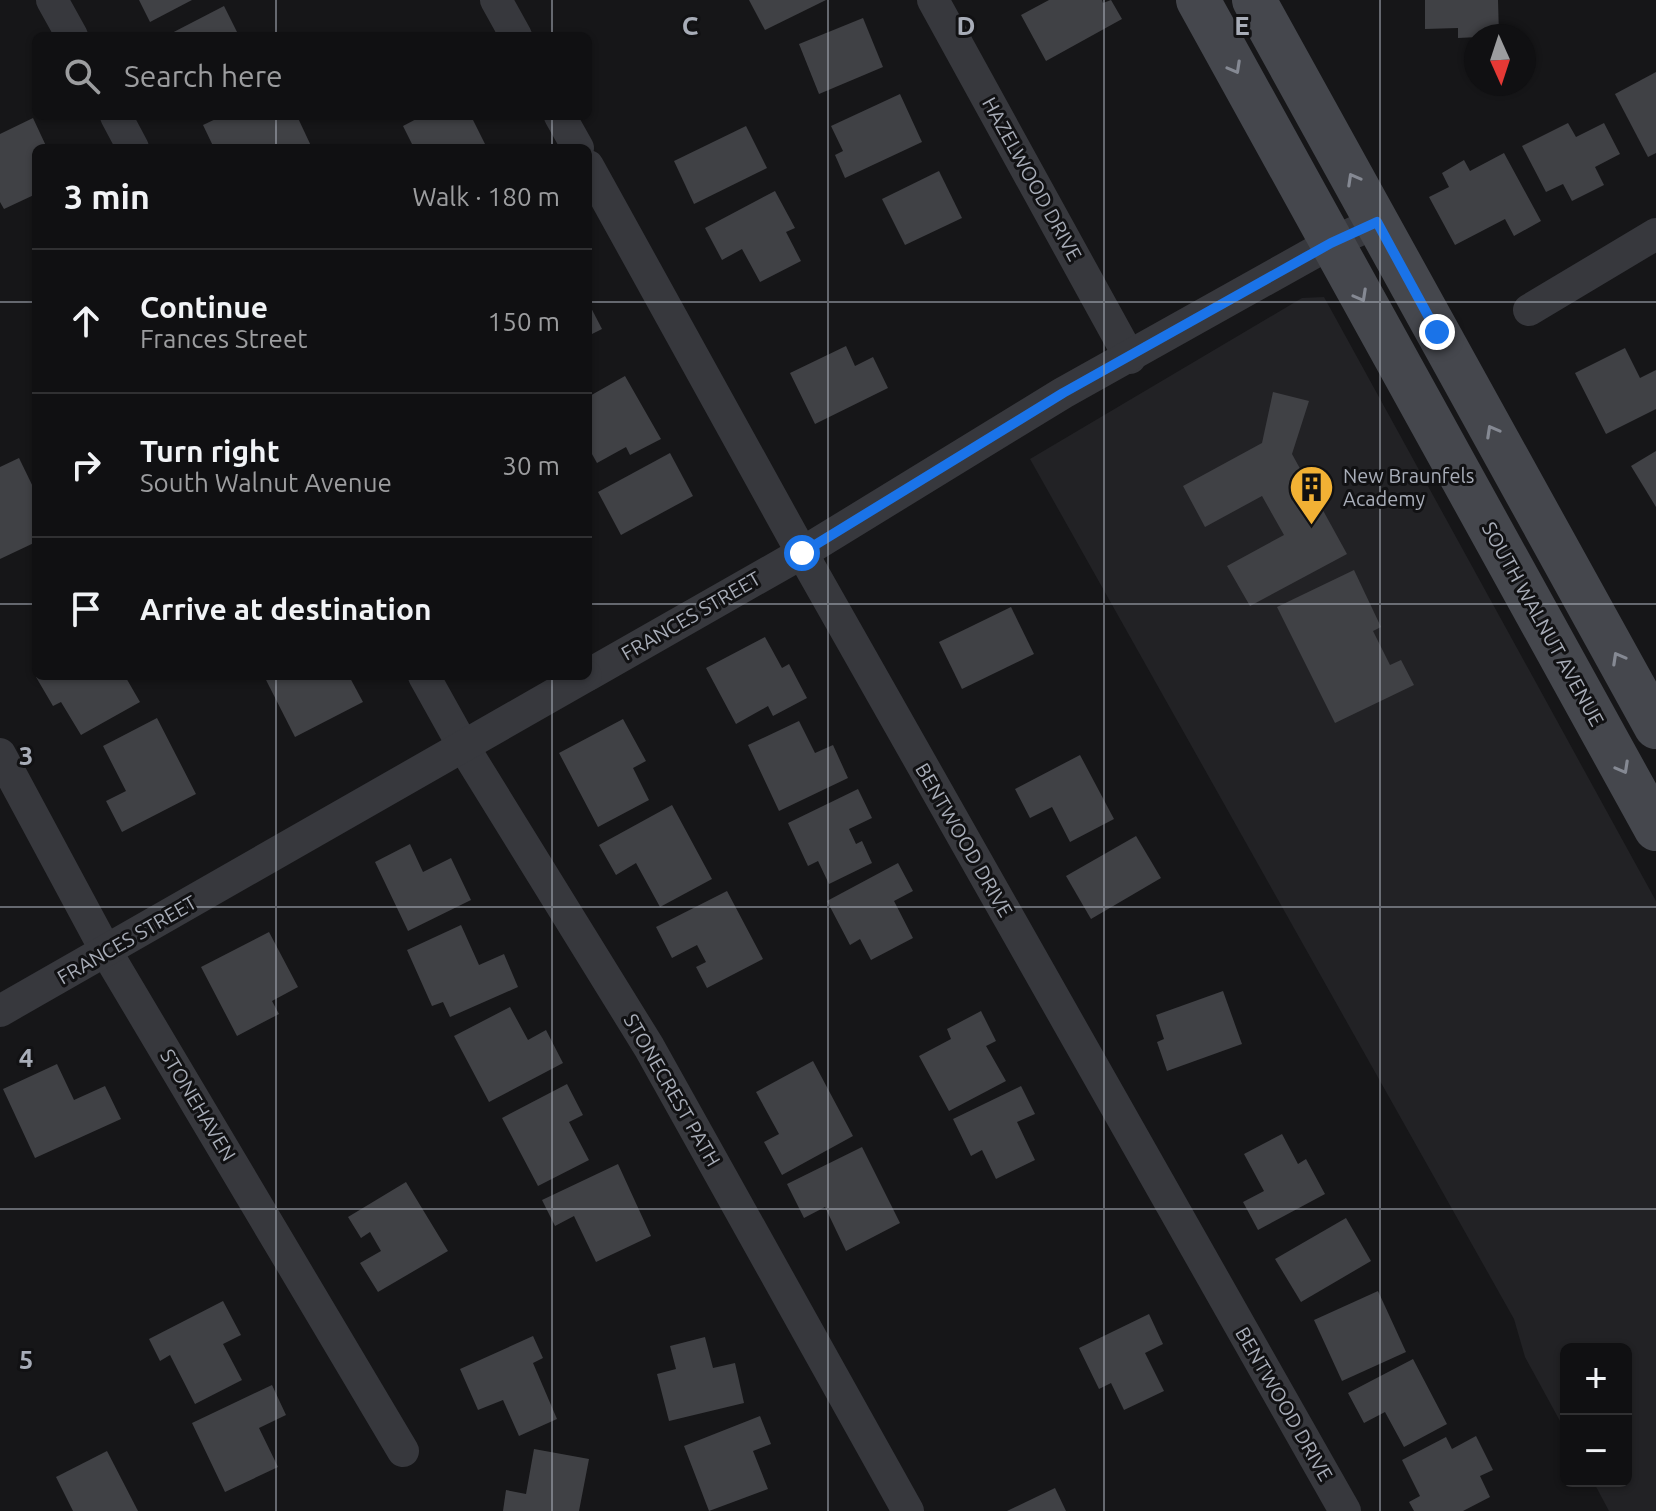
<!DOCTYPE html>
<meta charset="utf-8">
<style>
body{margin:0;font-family:Ubuntu,sans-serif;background:#19191b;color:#f1f3f6}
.controls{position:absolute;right:24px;bottom:24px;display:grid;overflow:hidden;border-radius:12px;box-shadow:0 2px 6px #0004}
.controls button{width:72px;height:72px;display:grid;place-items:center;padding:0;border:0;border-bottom:2px solid #303032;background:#101012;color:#f1f3f6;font:40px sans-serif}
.compass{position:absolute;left:1464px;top:24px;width:72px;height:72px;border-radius:50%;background:#101012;box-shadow:0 2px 6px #0004;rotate:177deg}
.stop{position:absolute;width:24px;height:24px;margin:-18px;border:6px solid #1a73e8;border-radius:50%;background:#fff}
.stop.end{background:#1a73e8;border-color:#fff;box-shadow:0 2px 8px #0008}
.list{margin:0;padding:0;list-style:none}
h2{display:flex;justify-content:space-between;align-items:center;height:104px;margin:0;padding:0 32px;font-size:34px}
h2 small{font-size:26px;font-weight:400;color:#9c9d9f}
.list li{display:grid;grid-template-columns:52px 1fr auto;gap:24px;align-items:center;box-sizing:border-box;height:144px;padding:0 32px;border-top:2px solid #303032}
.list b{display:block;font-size:30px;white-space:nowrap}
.list p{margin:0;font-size:26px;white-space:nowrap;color:#9c9d9f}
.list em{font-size:26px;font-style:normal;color:#9c9d9f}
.icon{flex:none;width:44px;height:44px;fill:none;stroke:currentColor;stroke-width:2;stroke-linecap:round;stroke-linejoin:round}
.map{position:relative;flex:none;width:1656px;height:1511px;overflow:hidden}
.search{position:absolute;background:#101012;box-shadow:0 2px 6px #0004;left:32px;top:32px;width:560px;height:88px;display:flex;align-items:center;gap:20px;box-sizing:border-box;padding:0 28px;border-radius:12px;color:#9c9d9f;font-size:30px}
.panel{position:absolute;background:#101012;box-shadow:0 2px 6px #0004;left:32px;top:144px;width:560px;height:536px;border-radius:12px}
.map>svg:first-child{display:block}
.built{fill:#222225}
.building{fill:#404145}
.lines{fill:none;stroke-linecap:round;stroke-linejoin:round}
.street{stroke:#37383d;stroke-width:32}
.secondary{stroke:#45474d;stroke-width:44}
.oneway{stroke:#858993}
.route{stroke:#1a73e8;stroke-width:10}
.grid{fill:none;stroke:#a8adb8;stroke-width:2;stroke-opacity:0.55}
.labels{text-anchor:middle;stroke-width:6;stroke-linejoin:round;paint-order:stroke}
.street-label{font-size:20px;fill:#a8adb8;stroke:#111113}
.poi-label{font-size:20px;fill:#a8adb8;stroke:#111113;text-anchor:start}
.grid-label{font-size:26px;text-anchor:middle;font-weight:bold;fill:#a8adb8;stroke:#111113;stroke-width:6;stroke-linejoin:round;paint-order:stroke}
</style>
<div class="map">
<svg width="1656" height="1511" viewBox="0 0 1656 1511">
<rect width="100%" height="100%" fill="#161618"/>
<!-- built -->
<polygon class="built" points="1324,297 1656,901 1656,1511 1609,1511 1593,1481 1626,1481 1626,1349 1566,1349 1566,1432 1525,1357 1514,1319 1030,459 1302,298"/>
<!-- building -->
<g class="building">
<polygon points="139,0 192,0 150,22"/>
<polygon points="749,0 826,0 765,30"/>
<polygon points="1049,0 1102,0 1103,3 1111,0 1122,19 1046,61 1021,15"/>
<polygon points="1425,0 1498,0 1499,36 1458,38 1458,28 1425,29"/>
<polygon points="224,6 239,36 166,36"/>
<polygon points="863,18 883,67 819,94 799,44"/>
<polygon points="1656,72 1656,153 1648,157 1615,94"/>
<polygon points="900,94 922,142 845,178 835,155 843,151 831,126"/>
<polygon points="222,116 297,116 312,148 214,148 203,125"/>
<polygon points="422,116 471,116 487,148 414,148 403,126"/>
<polygon points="33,118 47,148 36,148 36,194 4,209 0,202 0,134"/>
<polygon points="1568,123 1576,137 1604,123 1620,154 1595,167 1604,185 1572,201 1563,184 1546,192 1522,146"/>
<polygon points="746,126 767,168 694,204 674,161"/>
<polygon points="1504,153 1541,221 1514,236 1505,219 1455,245 1429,197 1449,187 1442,173 1464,160 1470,171"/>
<polygon points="939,171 962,218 905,245 882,199"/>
<polygon points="775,191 795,228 786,232 801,261 760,282 742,249 722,260 705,228"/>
<polygon points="588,302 602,329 588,336"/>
<polygon points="846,346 855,366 873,357 888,388 815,424 790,373"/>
<polygon points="1625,348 1640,378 1656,370 1656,409 1606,434 1575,373"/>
<polygon points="625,376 661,439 630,455 626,447 597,463 588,447 588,397"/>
<polygon points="1273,392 1309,401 1292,454 1347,554 1250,606 1227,566 1284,535 1262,496 1205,527 1183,486 1262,443"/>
<polygon points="1656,451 1656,507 1631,466"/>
<polygon points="670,453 693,496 621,535 598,492"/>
<polygon points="19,458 36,493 36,542 0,559 0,467"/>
<polygon points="1354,570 1381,627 1373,631 1390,665 1401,660 1414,685 1335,723 1277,607"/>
<polygon points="1011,607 1034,654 962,689 939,642"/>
<polygon points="765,637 782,668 789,664 807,698 773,716 768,706 736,724 706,668"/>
<polygon points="39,676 125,676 140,702 81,735 61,702 53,706 36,677"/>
<polygon points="264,676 349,676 363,702 295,737"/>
<polygon points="157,718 196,794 122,832 106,801 126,791 103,746"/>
<polygon points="623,719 646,761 633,768 649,800 598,827 559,753"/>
<polygon points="799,721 815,753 833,745 848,778 779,811 748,745"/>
<polygon points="1080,755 1114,819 1070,842 1052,807 1030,818 1015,789"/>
<polygon points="858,789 872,818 849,829 856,844 862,841 872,863 829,884 818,861 808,866 788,823"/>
<polygon points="672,805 712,879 660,907 636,863 616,875 599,845"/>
<polygon points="1136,836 1161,878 1091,919 1066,876"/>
<polygon points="410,844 423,872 451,858 471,900 408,931 375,862"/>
<polygon points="898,863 913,891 894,901 913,938 871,960 860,939 850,945 827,901"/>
<polygon points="727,891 763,959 707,988 696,967 706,962 697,945 672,958 656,927"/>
<polygon points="461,925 479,965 504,954 518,987 450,1017 443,1002 432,1006 407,950"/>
<polygon points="269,932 298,987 272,1001 279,1014 237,1036 201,967"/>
<polygon points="1223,991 1242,1044 1167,1071 1157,1042 1164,1039 1156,1015"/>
<polygon points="510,1007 528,1040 546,1030 563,1063 489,1102 454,1036"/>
<polygon points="981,1011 996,1041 986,1046 1006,1081 949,1111 919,1056 951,1039 947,1029"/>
<polygon points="813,1061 853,1136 782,1175 764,1142 779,1134 756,1092"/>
<polygon points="57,1064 74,1100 105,1086 121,1119 35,1158 3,1089"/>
<polygon points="567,1084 583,1115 569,1122 589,1160 538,1186 502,1118"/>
<polygon points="1021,1086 1035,1114 1017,1122 1035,1160 996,1179 982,1150 971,1156 953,1119"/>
<polygon points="1282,1134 1298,1164 1306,1159 1325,1194 1258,1230 1243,1202 1264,1191 1244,1154"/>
<polygon points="862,1147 900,1223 846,1251 825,1207 804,1218 787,1184"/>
<polygon points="618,1164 651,1236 596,1262 574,1216 555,1226 542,1200"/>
<polygon points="406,1182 448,1251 378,1292 360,1263 381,1251 370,1232 361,1238 348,1217"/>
<polygon points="1346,1218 1371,1261 1301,1302 1275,1259"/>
<polygon points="1378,1291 1406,1352 1342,1381 1314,1320"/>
<polygon points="223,1301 241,1335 223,1344 242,1380 195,1404 170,1355 160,1361 149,1339"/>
<polygon points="1149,1314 1163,1344 1145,1353 1164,1391 1124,1410 1111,1383 1099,1389 1079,1348"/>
<polygon points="533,1336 543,1358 533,1363 557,1419 519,1436 503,1400 478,1410 460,1369"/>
<polygon points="705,1337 713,1368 735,1363 744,1403 669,1421 657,1374 676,1369 670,1346"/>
<polygon points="1413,1359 1447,1424 1404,1447 1385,1412 1364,1423 1348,1393"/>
<polygon points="272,1385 286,1415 259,1428 278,1467 225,1492 192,1423"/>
<polygon points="760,1416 771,1444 753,1451 768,1489 709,1511 684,1446"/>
<polygon points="1476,1436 1493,1470 1480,1476 1490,1497 1463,1511 1414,1511 1409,1502 1420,1496 1402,1460 1446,1437 1452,1449"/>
<polygon points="534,1449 589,1459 579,1511 503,1511 506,1490 526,1494"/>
<polygon points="107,1451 138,1511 73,1511 56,1477"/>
<polygon points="1055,1488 1066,1511 1007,1511"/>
</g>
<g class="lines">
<!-- street -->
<g class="street">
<polyline points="52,0 72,36"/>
<polyline points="496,0 516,36"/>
<polyline points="933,0 1130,358"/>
<polyline points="116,116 133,148"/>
<polyline points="560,116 578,148"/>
<polyline points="588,166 802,553 1345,1511"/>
<polyline points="1529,310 1656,234"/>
<polyline points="588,675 802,553 1063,393 1331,243 1377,222"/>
<polyline points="424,676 463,746 649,1047 908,1511"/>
<polyline points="0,754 107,953 403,1451"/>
<polyline points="0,1011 586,676"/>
</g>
<!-- secondary -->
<g class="secondary">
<polyline points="1198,0 1656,829"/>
<polyline points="1254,0 1656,727"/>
</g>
</g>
<!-- one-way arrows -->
<defs><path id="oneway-chevron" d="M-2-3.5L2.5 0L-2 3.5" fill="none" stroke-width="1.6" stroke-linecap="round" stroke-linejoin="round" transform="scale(2)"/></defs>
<g class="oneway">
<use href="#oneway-chevron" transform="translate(1235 68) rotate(61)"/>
<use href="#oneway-chevron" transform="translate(1353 179) rotate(-119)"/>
<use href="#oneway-chevron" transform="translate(1361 296) rotate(61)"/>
<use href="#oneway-chevron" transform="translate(1492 431) rotate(-119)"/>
<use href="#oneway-chevron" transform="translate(1618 658) rotate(-119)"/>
<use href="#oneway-chevron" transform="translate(1623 768) rotate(61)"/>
</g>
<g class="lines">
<!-- route -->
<polyline class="route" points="802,553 1063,393 1331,243 1377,222 1437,332"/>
</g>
<!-- grid -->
<path class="grid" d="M276,0V36M552,0V36M828,0V1511M1104,0V1511M1380,0V1511M276,116V148M552,116V148M0,302H36M588,302H1656M0,604H36M588,604H1656M276,676V1511M552,676V1511M0,907H1656M0,1209H1656"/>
<!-- icons -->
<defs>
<symbol id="building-pin" viewBox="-11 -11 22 30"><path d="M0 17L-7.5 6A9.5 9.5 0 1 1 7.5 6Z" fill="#f2b134" stroke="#111113"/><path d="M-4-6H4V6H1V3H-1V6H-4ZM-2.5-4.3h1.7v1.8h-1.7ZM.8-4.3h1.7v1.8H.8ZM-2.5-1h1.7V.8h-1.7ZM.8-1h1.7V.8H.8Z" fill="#111"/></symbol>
</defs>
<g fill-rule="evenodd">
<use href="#building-pin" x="1286" y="462" width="51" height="69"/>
</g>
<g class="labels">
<!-- street labels -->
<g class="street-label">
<text transform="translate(1032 179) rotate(61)" y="7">HAZELWOOD DRIVE</text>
<text transform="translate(691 616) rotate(-30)" y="7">FRANCES STREET</text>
<text transform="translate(1543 624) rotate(61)" y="7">SOUTH WALNUT AVENUE</text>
<text transform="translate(964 840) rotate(60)" y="7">BENTWOOD DRIVE</text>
<text transform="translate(127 940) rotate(-30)" y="7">FRANCES STREET</text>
<text transform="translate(672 1090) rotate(60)" y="7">STONECREST PATH</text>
<text transform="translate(198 1105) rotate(59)" y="7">STONEHAVEN</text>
<text transform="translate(1284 1404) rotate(60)" y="7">BENTWOOD DRIVE</text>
</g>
<!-- poi labels -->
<g class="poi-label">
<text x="1343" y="483">New Braunfels<tspan x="1343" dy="23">Academy</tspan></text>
</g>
</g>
<g class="grid-label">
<text x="690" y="35">C</text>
<text x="966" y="35">D</text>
<text x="1242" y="35">E</text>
<text x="26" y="765">3</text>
<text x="26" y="1067">4</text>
<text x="26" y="1369">5</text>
</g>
</svg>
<div class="controls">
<button>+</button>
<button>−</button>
</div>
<svg class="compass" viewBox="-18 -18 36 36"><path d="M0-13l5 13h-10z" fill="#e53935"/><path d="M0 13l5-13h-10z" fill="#9c9d9f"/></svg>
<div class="stop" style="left:802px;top:553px"></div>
<div class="stop end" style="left:1437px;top:332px"></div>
<div class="search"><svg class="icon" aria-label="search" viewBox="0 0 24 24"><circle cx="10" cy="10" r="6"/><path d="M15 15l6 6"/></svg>Search here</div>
<section class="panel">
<h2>3 min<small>Walk · 180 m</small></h2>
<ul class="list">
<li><svg class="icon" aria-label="ahead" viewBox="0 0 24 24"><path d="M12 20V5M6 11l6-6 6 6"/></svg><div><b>Continue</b><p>Frances Street</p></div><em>150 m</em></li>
<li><svg class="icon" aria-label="right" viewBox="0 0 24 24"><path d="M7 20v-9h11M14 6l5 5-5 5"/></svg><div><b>Turn right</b><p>South Walnut Avenue</p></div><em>30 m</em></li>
<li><svg class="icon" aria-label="arrive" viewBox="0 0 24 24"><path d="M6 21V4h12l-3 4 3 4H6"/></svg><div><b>Arrive at destination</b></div></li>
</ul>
</section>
</div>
